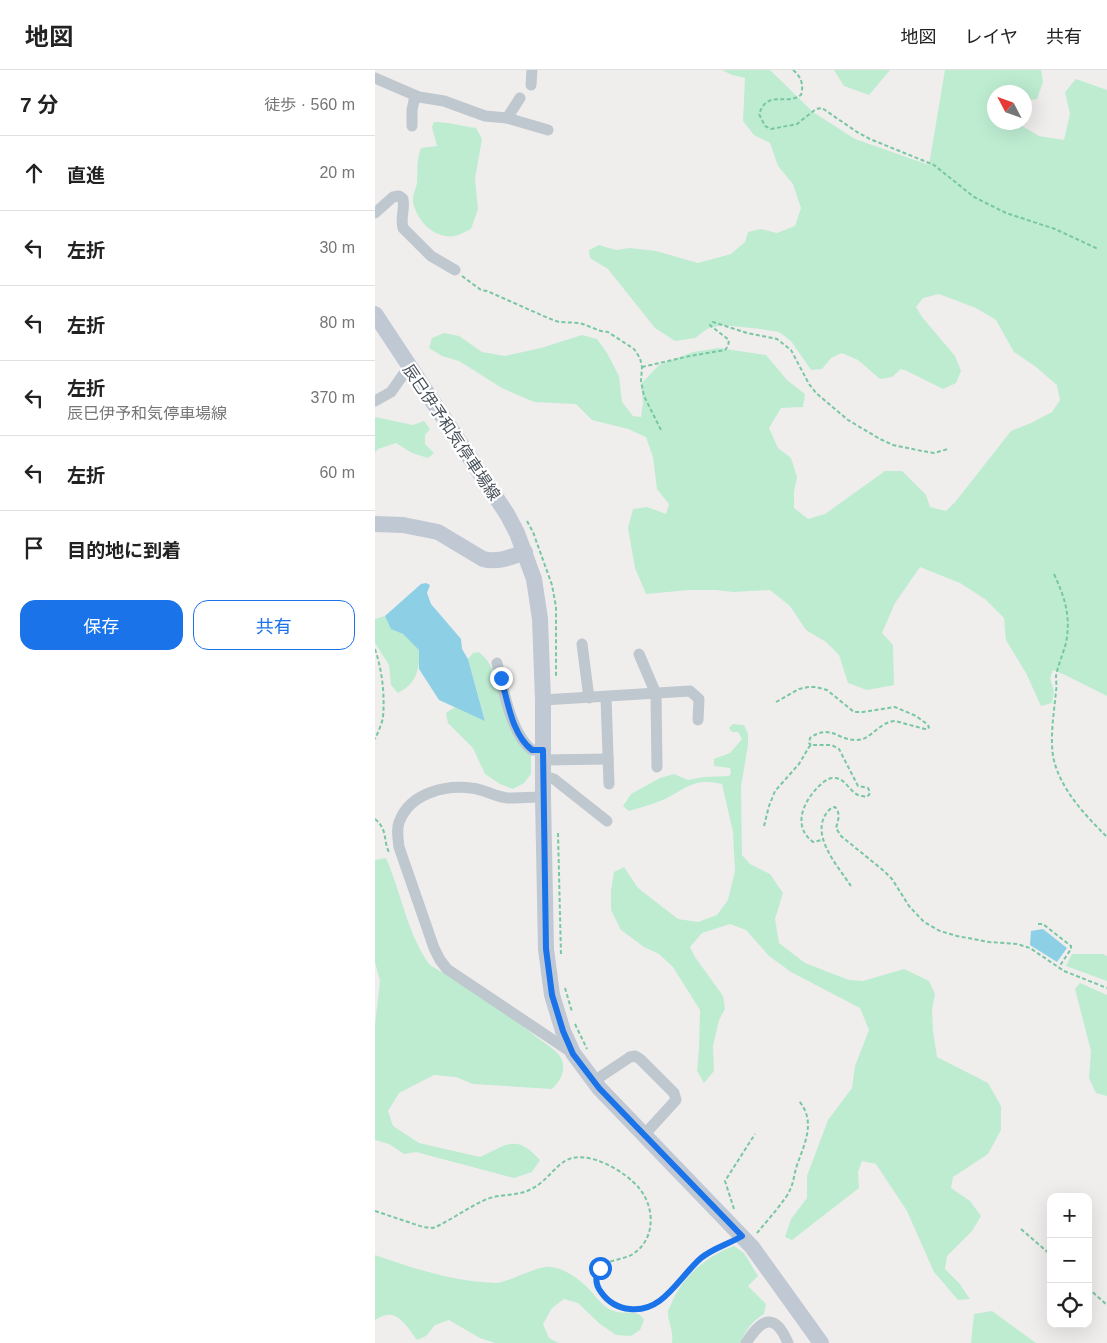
<!DOCTYPE html>
<html lang="ja">
<meta charset="utf-8">
<style>
body{margin:0;font-family:Arial,"Noto Sans JP",sans-serif;background:#f2f2f2;color:#222}
.controls{position:absolute;right:15px;bottom:15px;display:grid;overflow:hidden;border-radius:10px;box-shadow:0 5px 20px #0002}
.controls button{width:45px;height:45px;display:grid;place-items:center;padding:0;border:0;border-bottom:1px solid #e0e0e0;background:#fff;color:#222;font:25px sans-serif}
.compass{position:absolute;left:612px;top:15px;width:45px;height:45px;border-radius:50%;background:#fff;box-shadow:0 5px 20px #0002;rotate:311deg}
.stop{position:absolute;width:15px;height:15px;margin:-11px;border:4px solid #1a73e8;border-radius:50%;background:#fff}
.stop.end{background:#1a73e8;border-color:#fff;box-shadow:0 1px 5px #0008}
.list{margin:0;padding:0;list-style:none}
h2{display:flex;justify-content:space-between;align-items:center;height:65px;margin:0;padding:0 20px;font-size:21px}
h2 small{font-size:16px;font-weight:400;color:#767676}
.list li{display:grid;grid-template-columns:32px 1fr auto;gap:15px;align-items:center;box-sizing:border-box;height:75px;padding:0 20px;border-top:1px solid #e0e0e0}
.list b{display:block;font-size:19px;white-space:nowrap}
.list p{margin:0;font-size:16px;white-space:nowrap;color:#767676}
.list em{font-size:16px;font-style:normal;color:#767676}
.actions{display:flex;gap:10px;padding:15px 20px}
.actions a{flex:1;padding:11px 0;border:1px solid #1a73e8;border-radius:15px;text-align:center;font-size:18px;color:#1a73e8}
.actions .main{background:#1a73e8;color:#fff}
.icon{flex:none;width:28px;height:28px;fill:none;stroke:currentColor;stroke-width:2;stroke-linecap:round;stroke-linejoin:round}
.map{position:relative;flex:none;width:732px;height:1273px;overflow:hidden}
header{display:flex;align-items:center;gap:30px;box-sizing:border-box;height:70px;padding:0 25px;background:#fff;border-bottom:1px solid #e0e0e0}
header strong{font-size:24px}
nav{display:flex;gap:28px;margin-inline-start:auto;font-size:18px}
main{display:flex}
aside{flex:1;background:#fff}
.map>svg:first-child{display:block}
.green{fill:#bdecd1}
.water{fill:#8dd0e6}
.lines{fill:none;stroke-linecap:round;stroke-linejoin:round}
.path{stroke:#78c7a3;stroke-width:2;stroke-dasharray:4 2.5;stroke-linecap:butt}
.minor{stroke:#bfc7cf;stroke-width:11}
.secondary{stroke:#bfc8d3;stroke-width:16}
.route{stroke:#1a73e8;stroke-width:6}
.labels{text-anchor:middle;stroke-width:4.5;stroke-linejoin:round;paint-order:stroke}
.street-label{font-size:16px;fill:#475059;stroke:#fff}
</style>
<header>
<strong>地図</strong>
<nav><a>地図</a><a>レイヤ</a><a>共有</a></nav>
</header>
<main>
<aside>
<h2>7 分<small>徒歩 · 560 m</small></h2>
<ul class="list">
<li><svg class="icon" aria-label="ahead" viewBox="0 0 24 24"><path d="M12 20V5M6 11l6-6 6 6"/></svg><div><b>直進</b></div><em>20 m</em></li>
<li><svg class="icon" aria-label="left" viewBox="0 0 24 24"><path d="M17 20v-9H6M10 6l-5 5 5 5"/></svg><div><b>左折</b></div><em>30 m</em></li>
<li><svg class="icon" aria-label="left" viewBox="0 0 24 24"><path d="M17 20v-9H6M10 6l-5 5 5 5"/></svg><div><b>左折</b></div><em>80 m</em></li>
<li><svg class="icon" aria-label="left" viewBox="0 0 24 24"><path d="M17 20v-9H6M10 6l-5 5 5 5"/></svg><div><b>左折</b><p>辰巳伊予和気停車場線</p></div><em>370 m</em></li>
<li><svg class="icon" aria-label="left" viewBox="0 0 24 24"><path d="M17 20v-9H6M10 6l-5 5 5 5"/></svg><div><b>左折</b></div><em>60 m</em></li>
<li><svg class="icon" aria-label="arrive" viewBox="0 0 24 24"><path d="M6 21V4h12l-3 4 3 4H6"/></svg><div><b>目的地に到着</b></div></li>
</ul>
<div class="actions"><a class="main">保存</a><a>共有</a></div>
</aside>
<div class="map">
<svg width="732" height="1273" viewBox="0 0 732 1273">
<rect width="100%" height="100%" fill="#f0eded"/>
<!-- green -->
<g class="green">
<polygon points="347,0 395,0 438,42 480,69 554,95 570,0 666,0 668,12 662,29 650,31 650,22 620,22 620,52 642,53 664,66 689,70 695,44 690,22 701,9 732,20 732,626 690,605 678,600 675,608 679,621 677,633 666,636 651,603 631,570 629,548 610,529 585,513 545,497 520,533 507,563 518,575 519,615 492,620 473,613 464,585 451,572 431,560 415,536 395,520 358,522 341,520 314,520 271,524 260,498 253,458 258,439 272,437 291,444 294,434 282,419 278,387 271,367 253,359 217,350 201,334 159,332 127,318 84,291 67,286 54,278 57,268 69,263 84,266 107,282 130,286 166,278 207,265 222,269 232,283 244,306 247,332 258,346 266,347 268,333 266,314 284,295 318,282 344,278 391,285 413,311 430,324 428,337 406,338 394,358 403,378 416,388 422,407 419,422 419,438 433,449 450,444 510,401 527,401 551,425 555,437 571,441 581,431 636,361 656,353 677,342 685,330 682,315 661,297 639,282 621,250 601,238 564,224 548,228 541,237 547,247 580,286 586,301 581,313 568,319 532,301 526,299 517,307 505,309 483,290 467,283 456,288 447,299 436,300 416,271 404,262 386,259 347,255 332,259 320,268 300,271 280,258 233,199 215,188 214,180 224,175 241,180 255,178 281,181 323,193 356,184 370,172 373,162 386,159 402,163 420,156 426,138 418,114 403,96 395,73 379,65 368,51 370,8 357,5"/>
<polygon points="459,0 515,0 494,25 469,16"/>
<path d="M59,52C74,52 86,56 101,58L107,69L100,109L103,139L96,159C88,163 80,168 71,166C54,164 41,147 38,132C37,125 41,119 42,113C43,99 41,92 46,78L62,76L57,57Z"/>
<polygon points="0,347 38,355 49,351 55,359 50,365 50,374 59,383 53,388 37,383 21,373 3,379 0,383"/>
<path d="M10,546L17,559L28,564L45,580C44,600 42,613 23,623L16,615L14,595L0,573V549Z"/>
<polygon points="104,582 112,590 118,600 156,684 156,704 149,713 138,719 125,714 110,704 98,678 73,653 71,643 80,637 110,650 93,589 98,583"/>
<path d="M358,654L369,655L373,664V675L366,717L367,785L375,794L395,804L408,823L400,849L404,873L430,893L474,910L488,911L529,899L554,911L560,924L557,940L558,961L562,987L613,1013L626,1036V1060L613,1084L578,1107L576,1118L595,1131L606,1146L597,1161L572,1186L570,1199L584,1213L595,1229L583,1230L559,1202L532,1141L501,1094L487,1091L483,1102L484,1118L417,1170L410,1167L416,1149L432,1128V1106L453,1050L477,1018L480,996L494,960L485,938L416,902L394,886L371,860L355,854L327,863L315,877L320,887L348,926L350,939L344,950L338,976L339,1001L329,1013L322,1001L324,979L325,940L298,897L284,884L269,877L246,860L236,840V821L239,802L249,797L263,818L303,849L323,852L342,845L353,830L360,801L358,762L347,714C320,708 314,716 292,728C280,734 267,737 254,741L248,736L256,724L285,708L299,704L313,710L329,707L354,706L356,703L355,698L339,696V689L355,683L367,669L363,662H357L354,658Z"/>
<path d="M11,788C26,822 33,866 55,895C93,918 129,941 163,968C170,974 182,980 186,988C192,1000 185,1012 177,1019L98,1014L81,1007L59,1005L24,1023L13,1041L18,1056L44,1073L105,1087C132,1075 141,1063 165,1090L157,1102L139,1108L41,1082L29,1084L14,1074L0,1070V955L5,911L0,892V790Z"/>
<polygon points="697,884 728,884 732,886 732,911 691,896"/>
<polygon points="705,913 732,925 732,1026 721,1023 714,1008 716,981 700,919"/>
<path d="M359,1176L369,1183L383,1206L373,1216L391,1234L389,1244C377,1251 371,1260 365,1273H297C299,1260 293,1253 293,1243C293,1239 296,1235 297,1232C309,1205 332,1186 359,1176Z"/>
<path d="M0,1185C35,1197 70,1209 107,1212C113,1212 121,1214 126,1212C140,1209 164,1195 177,1197C190,1199 204,1209 213,1218C222,1227 228,1239 242,1242C252,1244 263,1239 269,1250L265,1260L256,1266L241,1265L225,1254L203,1233L189,1229L177,1238L168,1254L174,1268L184,1273H120L105,1268L74,1250L60,1255L51,1266L42,1270C35,1261 25,1243 12,1245C9,1245 4,1248 1,1249L0,1251Z"/>
<polygon points="617,1241 661,1273 596,1273 599,1244"/>
</g>
<!-- water -->
<g class="water">
<polygon points="51,513 55,515 52,523 56,534 86,569 87,579 93,589 110,651 64,630 44,599 44,580 28,564 16,559 10,546 46,514"/>
<polygon points="668,859 692,878 682,892 655,875 656,861"/>
</g>
<g class="lines">
<!-- path -->
<g class="path">
<path d="M418,0C426,6 429,15 426,25C410,36 393,19 384,44L390,56L396,59L422,54L441,39L447,38L482,62L495,69L559,95L599,127L631,143L680,159L723,179"/>
<polyline points="87,206 106,220 112,221 173,248 184,252 205,253 226,261 233,262 259,279 265,288 267,297 266,311 269,326 286,360"/>
<polyline points="267,297 315,286 350,280 353,276 354,270 336,256 335,255 338,252 372,263 402,269 416,280 434,314 441,323 473,350 505,369 518,375 547,381 559,383 573,379"/>
<polyline points="152,451 158,462 177,515 181,537 181,608"/>
<path d="M679,504C690,528 696,546 691,573C688,584 683,595 681,606C681,611 682,617 681,621C679,643 675,665 678,686C684,718 710,745 732,767"/>
<path d="M0,579C7,600 10,624 8,647C7,654 3,662 0,669"/>
<path d="M401,632L424,619L433,617H441L452,620L479,642H488L520,637L541,646L552,654L554,657L553,659H550L520,651C504,652 496,670 482,670C463,671 456,653 435,668L434,673L436,675"/>
<path d="M0,749C14,761 7,770 15,784"/>
<path d="M389,756L394,736L400,721L424,694L434,677L436,675H457L464,679L483,716L493,718L495,722L494,725L491,727C488,726 485,726 483,725C474,721 470,707 458,708C452,708 446,714 442,718C427,734 418,757 438,772L447,770"/>
<polyline points="183,763 186,886"/>
<path d="M476,816C462,795 431,761 456,738L460,737C466,743 463,751 461,758L466,766L509,801L517,809L534,836L549,852L565,861L582,866L614,872L642,874L655,878L689,901L732,918"/>
<polyline points="663,854 668,854 696,876 696,879 684,897"/>
<polyline points="190,918 197,942"/>
<polyline points="200,954 212,979"/>
<polyline points="359,1139 350,1111 380,1064"/>
<path d="M0,1141L48,1157L58,1158C77,1150 93,1137 112,1129C125,1124 140,1126 152,1121C170,1114 177,1099 190,1091C211,1078 250,1101 264,1118C280,1137 281,1169 258,1184C247,1191 228,1189 222,1202C216,1218 235,1235 248,1238C256,1241 267,1240 274,1237C294,1230 310,1202 326,1188C335,1181 346,1178 356,1172"/>
<polyline points="646,1159 676,1185"/>
<path d="M382,1163C391,1152 402,1140 411,1127C419,1115 418,1108 422,1095C430,1073 441,1051 424,1031"/>
<polyline points="713,1218 732,1235"/>
</g>
<!-- minor -->
<g class="minor">
<polyline points="0,8 44,27 69,31 110,46 132,48 173,60"/>
<polyline points="156,15 157,0"/>
<polyline points="132,48 145,28"/>
<polyline points="37,56 37,40 40,26"/>
<path d="M0,143L18,127L24,126L28,129C30,139 25,149 28,158L56,186L80,200"/>
<polyline points="0,331 16,322 28,305 36,300"/>
<polyline points="207,574 214,628"/>
<polyline points="264,584 281,624 282,697"/>
<path d="M122,593C128,618 136,664 157,680H168"/>
<polyline points="231,627 234,714"/>
<polyline points="168,630 315,621 324,629 323,650"/>
<polyline points="168,690 233,689"/>
<polyline points="168,706 179,709 232,751"/>
<path d="M168,727C156,727 145,728 133,728C120,727 109,719 96,718C70,715 36,723 25,750C21,758 23,768 24,777L59,878L65,890L72,899L196,982"/>
<polyline points="219,1011 255,987 260,986 265,989 299,1023 301,1030 269,1065"/>
<path d="M371,1273C387,1248 400,1242 413,1273"/>
</g>
<!-- secondary -->
<g class="secondary">
<polyline points="0,244 132,444 142,463 159,509 165,549 168,630 168,727 171,879 177,925 188,961 198,983 224,1018 377,1177 446,1273"/>
<path d="M0,454L28,455L63,462L108,489C123,493 136,487 150,482"/>
</g>
</g>
<g class="lines">
<!-- route -->
<path class="route" d="M126,608C133,632 137,665 157,680H168L171,879L177,925L188,961L198,984L224,1018L367,1166C354,1174 338,1178 326,1188C304,1207 288,1243 255,1239C243,1238 233,1232 226,1222C220,1214 220,1206 225,1198"/>
</g>
<g class="labels">
<!-- street labels -->
<g class="street-label">
<text transform="translate(77 362) rotate(56)" y="6">辰巳伊予和気停車場線</text>
</g>
</g>
</svg>
<div class="controls">
<button>+</button>
<button>−</button>
<button><svg class="icon" aria-label="locate" viewBox="0 0 24 24"><circle cx="12" cy="12" r="6"/><path d="M12 2v4M12 18v4M2 12h4M18 12h4"/></svg></button>
</div>
<svg class="compass" viewBox="-18 -18 36 36"><path d="M0-13l5 13h-10z" fill="#e53935"/><path d="M0 13l5-13h-10z" fill="#767676"/></svg>
<div class="stop" style="left:225px;top:1198px"></div>
<div class="stop end" style="left:126px;top:608px"></div>
</div>
</main>
